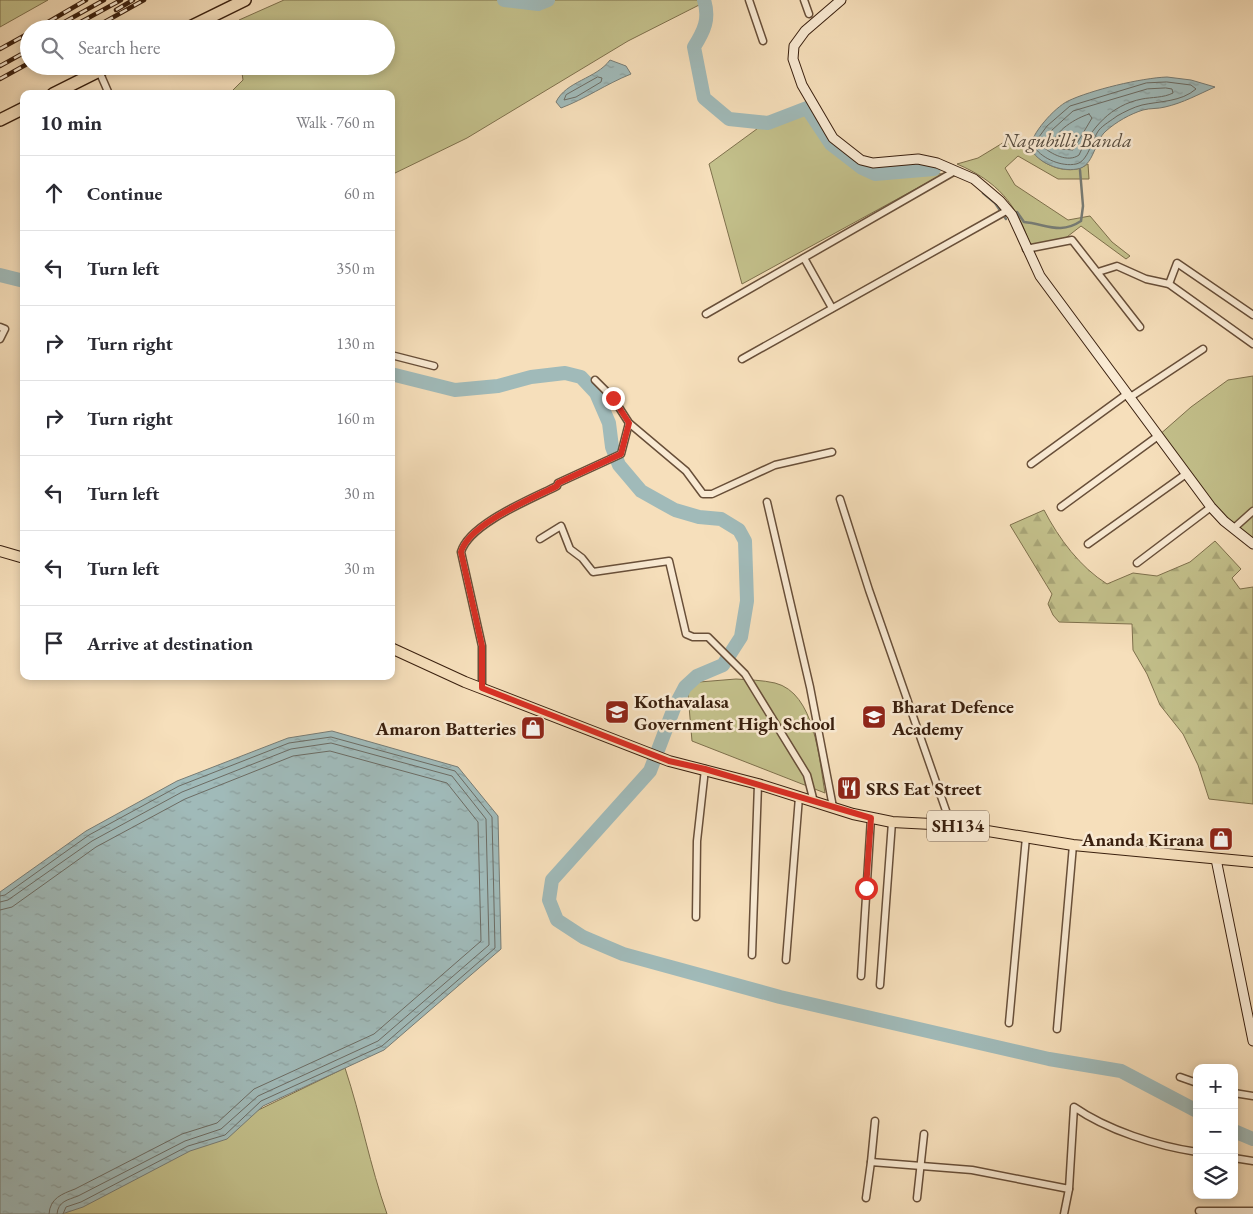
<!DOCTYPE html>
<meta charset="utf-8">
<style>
body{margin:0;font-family:"EB Garamond",serif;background:#f2f2f3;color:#2b2b33}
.controls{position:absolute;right:15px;bottom:15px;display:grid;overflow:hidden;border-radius:10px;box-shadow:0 2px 8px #0003}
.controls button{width:45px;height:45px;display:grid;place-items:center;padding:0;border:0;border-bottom:1px solid #e1e1e2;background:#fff;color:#2b2b33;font:25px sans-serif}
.stop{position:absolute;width:15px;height:15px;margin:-11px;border:4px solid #d93025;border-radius:50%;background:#fff}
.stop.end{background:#d93025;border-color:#fff;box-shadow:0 1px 5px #0008}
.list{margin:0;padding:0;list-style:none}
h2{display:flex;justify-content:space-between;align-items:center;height:65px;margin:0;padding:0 20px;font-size:21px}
h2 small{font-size:16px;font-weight:400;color:#7c7c81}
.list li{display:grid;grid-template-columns:32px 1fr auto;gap:15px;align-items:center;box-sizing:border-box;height:75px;padding:0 20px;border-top:1px solid #e1e1e2}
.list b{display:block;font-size:19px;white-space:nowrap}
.list em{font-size:16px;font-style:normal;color:#7c7c81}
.icon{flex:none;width:28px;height:28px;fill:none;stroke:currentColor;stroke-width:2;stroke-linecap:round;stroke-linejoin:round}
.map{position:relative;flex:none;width:1253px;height:1214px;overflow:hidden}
.search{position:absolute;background:#fff;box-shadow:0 2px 8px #0003;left:20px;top:20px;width:375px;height:55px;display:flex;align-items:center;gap:12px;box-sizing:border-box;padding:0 18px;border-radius:28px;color:#7c7c81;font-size:19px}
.panel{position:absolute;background:#fff;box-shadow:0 2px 8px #0003;left:20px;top:90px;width:375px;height:590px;border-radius:10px}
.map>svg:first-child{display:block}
.grass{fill:#c3c08b;stroke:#7e704c}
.forest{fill:url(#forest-firs);stroke:#7e704c}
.water{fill:url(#water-ripples);stroke:#777c75}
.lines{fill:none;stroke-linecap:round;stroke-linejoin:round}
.shore{stroke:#6c6c64;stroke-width:1}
.stream{stroke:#777c75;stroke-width:2.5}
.river{stroke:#a0bab9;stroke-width:14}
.street-casing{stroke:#684f39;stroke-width:9}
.secondary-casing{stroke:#391f0e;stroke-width:11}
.primary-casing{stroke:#391f0e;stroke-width:12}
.highway-casing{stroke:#391f0e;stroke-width:14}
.street{stroke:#f9ead3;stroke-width:6}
.secondary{stroke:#f9ead3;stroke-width:9}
.primary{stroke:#f6dfbb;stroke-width:10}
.highway{stroke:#f6dfbb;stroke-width:11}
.rail-casing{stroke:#391f0e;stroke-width:4.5}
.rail{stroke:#f9ead3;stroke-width:2.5;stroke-dasharray:8;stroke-linecap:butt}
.route{stroke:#d93025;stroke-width:6}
.labels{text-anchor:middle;stroke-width:5;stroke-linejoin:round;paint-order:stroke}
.shield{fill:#f9ead3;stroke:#735c49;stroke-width:1}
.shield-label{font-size:18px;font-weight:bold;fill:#391f0e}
.poi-label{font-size:19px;font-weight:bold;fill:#391f0e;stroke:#f9ead3;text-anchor:start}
.water-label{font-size:20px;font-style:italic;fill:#584e41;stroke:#f9ead3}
</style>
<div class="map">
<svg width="1253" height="1214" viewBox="0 0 1253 1214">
<defs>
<pattern id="forest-firs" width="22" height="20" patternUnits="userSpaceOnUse" patternTransform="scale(1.25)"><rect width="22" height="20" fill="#c3c08b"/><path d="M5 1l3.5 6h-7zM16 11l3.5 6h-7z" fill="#a8a577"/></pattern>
<pattern id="water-ripples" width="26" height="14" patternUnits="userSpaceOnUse" patternTransform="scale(1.25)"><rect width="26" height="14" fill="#a0bab9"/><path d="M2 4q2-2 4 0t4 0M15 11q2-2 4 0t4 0" fill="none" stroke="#8b9f9e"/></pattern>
</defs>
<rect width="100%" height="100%" fill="#f6dfbb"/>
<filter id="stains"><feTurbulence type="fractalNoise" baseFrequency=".004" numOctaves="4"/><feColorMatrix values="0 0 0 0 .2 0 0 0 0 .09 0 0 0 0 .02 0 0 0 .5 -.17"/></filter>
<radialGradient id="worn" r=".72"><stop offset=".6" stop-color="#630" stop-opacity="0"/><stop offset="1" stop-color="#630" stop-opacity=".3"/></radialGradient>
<!-- grass -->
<g class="grass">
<polygon points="0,0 48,0 0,27"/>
<polygon points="284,0 523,0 531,5 543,0 701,0 703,3 628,41 467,138 391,175 391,94 229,94 243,80 241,66 386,66 386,29 231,29 239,20"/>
<polygon points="807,102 821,136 859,169 877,177 911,172 943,174 742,284 709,164 776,115"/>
<path d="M1031,140C1029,160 1059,173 1077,169C1081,169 1085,165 1088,164L1089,179H1058L1018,156L1005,168L1015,185L1068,220L1090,216L1112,242L1130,256L1126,259L1081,226L1063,240L1030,245C1017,204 997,181 957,164L978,158L1006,141Z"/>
<polygon points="1253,376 1253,544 1224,521 1158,436 1191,407 1228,380"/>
<path d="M736,679C749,680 762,680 775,683C815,693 819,759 825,793L692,741L687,683Z"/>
<path d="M345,1068C361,1116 370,1166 387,1214H44Z"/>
</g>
<!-- forest -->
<path class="forest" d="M1044,510C1059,539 1080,567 1107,584L1133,573L1157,576L1190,562L1215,541L1241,569L1232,578L1240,589L1253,587V804L1209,799L1198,765L1183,734L1160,705L1147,674L1133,650L1132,624L1059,622L1053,615L1048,604L1052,594L1010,525Z"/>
<!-- water -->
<g class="water">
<path d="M610,60L626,66L631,74C606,84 585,99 561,108L556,102C566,81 596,79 610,60Z"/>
<path d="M1167,77L1191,80L1215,87C1199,94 1183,103 1165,107C1158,109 1150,108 1143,110C1130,114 1116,122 1106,131C1094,141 1094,167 1077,169C1060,172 1038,163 1030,148C1031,134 1054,108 1068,101C1091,90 1141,78 1167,77Z"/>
<polygon points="332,731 458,767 498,816 501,949 384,1050 263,1106 227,1139 190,1151 83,1207 62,1214 0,1214 0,892 86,831 177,781 288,738"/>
</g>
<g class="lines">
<!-- shore -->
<g class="shore">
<polygon points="598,77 602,78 601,82 576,97 564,100 566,95"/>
<path d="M1167,82L1191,85L1196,89C1181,102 1160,101 1142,105C1134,107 1124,112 1117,116C1112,120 1103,125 1099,130C1092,139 1088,162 1076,164C1062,167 1043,159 1035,148L1036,141L1047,126L1070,106L1146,83Z"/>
<path d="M1166,88L1172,89L1173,93C1163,98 1152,97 1142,99C1111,105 1091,128 1079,155C1068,163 1051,154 1042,146L1052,130L1073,111L1147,89Z"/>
<path d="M1089,114L1092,118L1073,150L1062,149L1053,145C1054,131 1076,118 1089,114Z"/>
<polyline points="0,896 5,895 89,835 179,786 289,743 331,737 455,771 492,817 495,948 382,1046 261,1101 225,1135 188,1146 81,1202 66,1207 63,1214"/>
<path d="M0,902L8,900L92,841L182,792L291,749L331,743L452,776L486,819L489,945L378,1041L258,1096L221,1129L185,1141L78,1196C68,1200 58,1201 57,1214"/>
<path d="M0,910L12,907L96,847L185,799L293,756L330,751L447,783L478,822L481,941L374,1034L254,1089L217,1123L182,1134L75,1189C62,1194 50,1198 49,1214"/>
</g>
<!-- stream -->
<g class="stream">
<polyline points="983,193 995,203 1006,219"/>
<path d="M1017,212L1024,222C1046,224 1060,235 1081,221L1083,206L1080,170"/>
</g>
<!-- river -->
<g class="river">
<polyline points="504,0 538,4 548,0"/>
<path d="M704,0C710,19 704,31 694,47L704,98L729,119L768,123L807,108L831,144L862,168L875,174L934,169"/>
<polyline points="0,275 24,281"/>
<polyline points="391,374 455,390 498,386 531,377 565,373 581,377 596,393 609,423 612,447 619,465 641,491 675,510 699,517 721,519 739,530 745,541 747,601 741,637 723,665 697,676 685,687 674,708 650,771 552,880 549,900 557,920 583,937 623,954 780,997 1049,1059 1121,1071 1197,1111"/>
<polyline points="1234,1131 1253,1139"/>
</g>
<defs>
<g id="street">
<polyline points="749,0 763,41"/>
<polyline points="804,0 809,14"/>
<polyline points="99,71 109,94"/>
<polyline points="1026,249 1072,240 1140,327"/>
<polyline points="804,258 832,308"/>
<polyline points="1098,272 1117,266 1146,279 1169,284 1253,344"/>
<polyline points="1169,284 1177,263 1253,315"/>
<polyline points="706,314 955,171"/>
<polyline points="0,327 5,329 0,339"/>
<polyline points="391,355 434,366"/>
<polyline points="742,359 1008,210"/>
<polyline points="595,380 613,398 629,423 686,471 703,494 712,494 775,465 832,452"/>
<polyline points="1129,398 1203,349"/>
<polyline points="1031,464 1127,394"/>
<polyline points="840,499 869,590 951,825"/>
<polyline points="767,502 810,687 833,807"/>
<polyline points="1061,507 1158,436"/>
<polyline points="1234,528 1253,511"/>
<polyline points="540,539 561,526 570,549 582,558 593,572 669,561 686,634 693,637 708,637 745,674 807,775 814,802"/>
<polyline points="1088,544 1186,474"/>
<polyline points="1137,563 1211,507"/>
<path d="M482,688V646L461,552C469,524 531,499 557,486L558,483L621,454L629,423"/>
<polyline points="696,917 697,841 705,769"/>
<polyline points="752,955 758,784"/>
<polyline points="786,960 799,797"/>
<polyline points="861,976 871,818"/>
<polyline points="880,985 892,822"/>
<polyline points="1009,1023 1026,837"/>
<polyline points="1057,1029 1073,845"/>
<polyline points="1180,1077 1197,1083"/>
<polyline points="1234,1093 1253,1096"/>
<polyline points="1234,1158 1253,1161"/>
<polyline points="871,1162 875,1121"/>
<path d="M866,1198L871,1162L972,1170L1069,1189L1074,1107C1107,1130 1157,1146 1197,1152"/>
<polyline points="917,1198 924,1134"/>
<polyline points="1199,1211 1253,1211"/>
<polyline points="1064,1214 1069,1189"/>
</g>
<g id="secondary">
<polyline points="841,0 805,31 794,46 793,59 802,85 833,138 861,160 873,163 918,159 937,163 974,179 1000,201 1012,215 1040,276 1211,507 1224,521 1253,544"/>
<polyline points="1216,859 1253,1041"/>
</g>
<g id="primary">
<polyline points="0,551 24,558"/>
<polyline points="391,648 465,682 669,761 758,784 853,814 892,822 951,825 1073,845 1253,862"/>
</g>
<g id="highway">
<polyline points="186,29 245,0"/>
<polyline points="53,94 109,66"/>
<polyline points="0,120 24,108"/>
</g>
</defs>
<!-- street casing -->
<use href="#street" class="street-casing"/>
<!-- secondary casing -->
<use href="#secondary" class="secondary-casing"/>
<!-- primary casing -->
<use href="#primary" class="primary-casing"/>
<!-- highway casing -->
<use href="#highway" class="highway-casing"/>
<!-- street -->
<use href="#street" class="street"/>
<!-- secondary -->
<use href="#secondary" class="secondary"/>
<!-- primary -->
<use href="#primary" class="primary"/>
<!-- highway -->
<use href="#highway" class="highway"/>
<defs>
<g id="rail">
<polyline points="116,10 133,0"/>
<polyline points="36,29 86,0"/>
<polyline points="52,29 104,0"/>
<polyline points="68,29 121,0"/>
<polyline points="92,29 144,0"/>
<polyline points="0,49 29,33"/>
<polyline points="0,66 29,50"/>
<polyline points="0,79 29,63"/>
</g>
</defs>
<!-- rail casing -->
<use href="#rail" class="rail-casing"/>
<!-- rail -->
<use href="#rail" class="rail"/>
</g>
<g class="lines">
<!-- route -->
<path class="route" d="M613,398L629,423L621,454L558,483L557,486C531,499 469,524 461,552L482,646V688L669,761L705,769L871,818L866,888"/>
</g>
<!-- icons -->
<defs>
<symbol id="school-square" viewBox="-11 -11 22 22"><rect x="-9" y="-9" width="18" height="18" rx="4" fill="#8f2418" stroke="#f9ead3"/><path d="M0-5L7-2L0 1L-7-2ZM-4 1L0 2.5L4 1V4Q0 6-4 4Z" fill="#fff"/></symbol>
<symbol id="shop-square" viewBox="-11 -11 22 22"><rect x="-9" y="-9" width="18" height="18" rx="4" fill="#8f2418" stroke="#f9ead3"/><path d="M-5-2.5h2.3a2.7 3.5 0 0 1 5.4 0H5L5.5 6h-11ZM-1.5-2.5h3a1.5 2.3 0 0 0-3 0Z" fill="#fff"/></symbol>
<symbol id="restaurant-square" viewBox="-11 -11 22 22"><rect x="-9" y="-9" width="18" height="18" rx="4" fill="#8f2418" stroke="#f9ead3"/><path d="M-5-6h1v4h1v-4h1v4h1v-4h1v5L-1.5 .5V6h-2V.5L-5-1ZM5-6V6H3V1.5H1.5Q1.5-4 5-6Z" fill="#fff"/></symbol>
</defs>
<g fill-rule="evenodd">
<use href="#school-square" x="603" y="698" width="28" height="28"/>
<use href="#school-square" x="860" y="703" width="28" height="28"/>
<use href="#shop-square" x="519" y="714" width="28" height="28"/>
<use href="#restaurant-square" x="835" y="774" width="28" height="28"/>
<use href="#shop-square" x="1207" y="825" width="28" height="28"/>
</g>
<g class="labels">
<!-- shield labels -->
<rect class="shield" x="927" y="810.5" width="62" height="31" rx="4"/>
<g class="shield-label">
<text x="958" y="832">SH134</text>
</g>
<!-- poi labels -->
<g class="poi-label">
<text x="634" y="708">Kothavalasa<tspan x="634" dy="22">Government High School</tspan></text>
<text x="892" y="713">Bharat Defence<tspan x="892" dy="22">Academy</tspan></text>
<text x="516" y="735" text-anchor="end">Amaron Batteries</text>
<text x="866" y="795">SRS Eat Street</text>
<text x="1204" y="846" text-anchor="end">Ananda Kirana</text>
</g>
<!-- water labels -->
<g class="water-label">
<text x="1067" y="147">Nagubilli Banda</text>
</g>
</g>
<rect width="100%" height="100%" filter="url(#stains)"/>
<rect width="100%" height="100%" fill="url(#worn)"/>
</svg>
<div class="controls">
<button>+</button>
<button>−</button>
<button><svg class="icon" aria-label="layers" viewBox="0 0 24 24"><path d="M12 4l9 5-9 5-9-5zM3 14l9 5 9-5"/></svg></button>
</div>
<div class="stop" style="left:866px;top:888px"></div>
<div class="stop end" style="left:613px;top:398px"></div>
<div class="search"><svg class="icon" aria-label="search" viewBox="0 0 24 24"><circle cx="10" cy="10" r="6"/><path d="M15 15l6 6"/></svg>Search here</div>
<section class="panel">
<h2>10 min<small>Walk · 760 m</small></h2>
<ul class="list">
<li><svg class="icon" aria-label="ahead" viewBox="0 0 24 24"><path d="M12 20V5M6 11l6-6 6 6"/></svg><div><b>Continue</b></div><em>60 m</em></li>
<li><svg class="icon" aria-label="left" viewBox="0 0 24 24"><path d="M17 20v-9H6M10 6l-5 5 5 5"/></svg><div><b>Turn left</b></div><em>350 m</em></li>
<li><svg class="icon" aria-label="right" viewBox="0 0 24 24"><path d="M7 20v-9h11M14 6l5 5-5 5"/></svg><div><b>Turn right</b></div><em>130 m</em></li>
<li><svg class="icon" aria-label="right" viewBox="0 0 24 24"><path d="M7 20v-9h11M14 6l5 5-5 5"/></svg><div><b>Turn right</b></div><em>160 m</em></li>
<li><svg class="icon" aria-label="left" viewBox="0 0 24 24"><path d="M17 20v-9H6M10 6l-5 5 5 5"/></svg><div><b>Turn left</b></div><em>30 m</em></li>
<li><svg class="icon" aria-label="left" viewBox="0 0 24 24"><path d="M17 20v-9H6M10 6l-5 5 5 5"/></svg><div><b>Turn left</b></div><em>30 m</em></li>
<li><svg class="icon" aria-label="arrive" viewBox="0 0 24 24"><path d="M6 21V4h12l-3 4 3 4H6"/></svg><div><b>Arrive at destination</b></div></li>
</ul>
</section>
</div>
